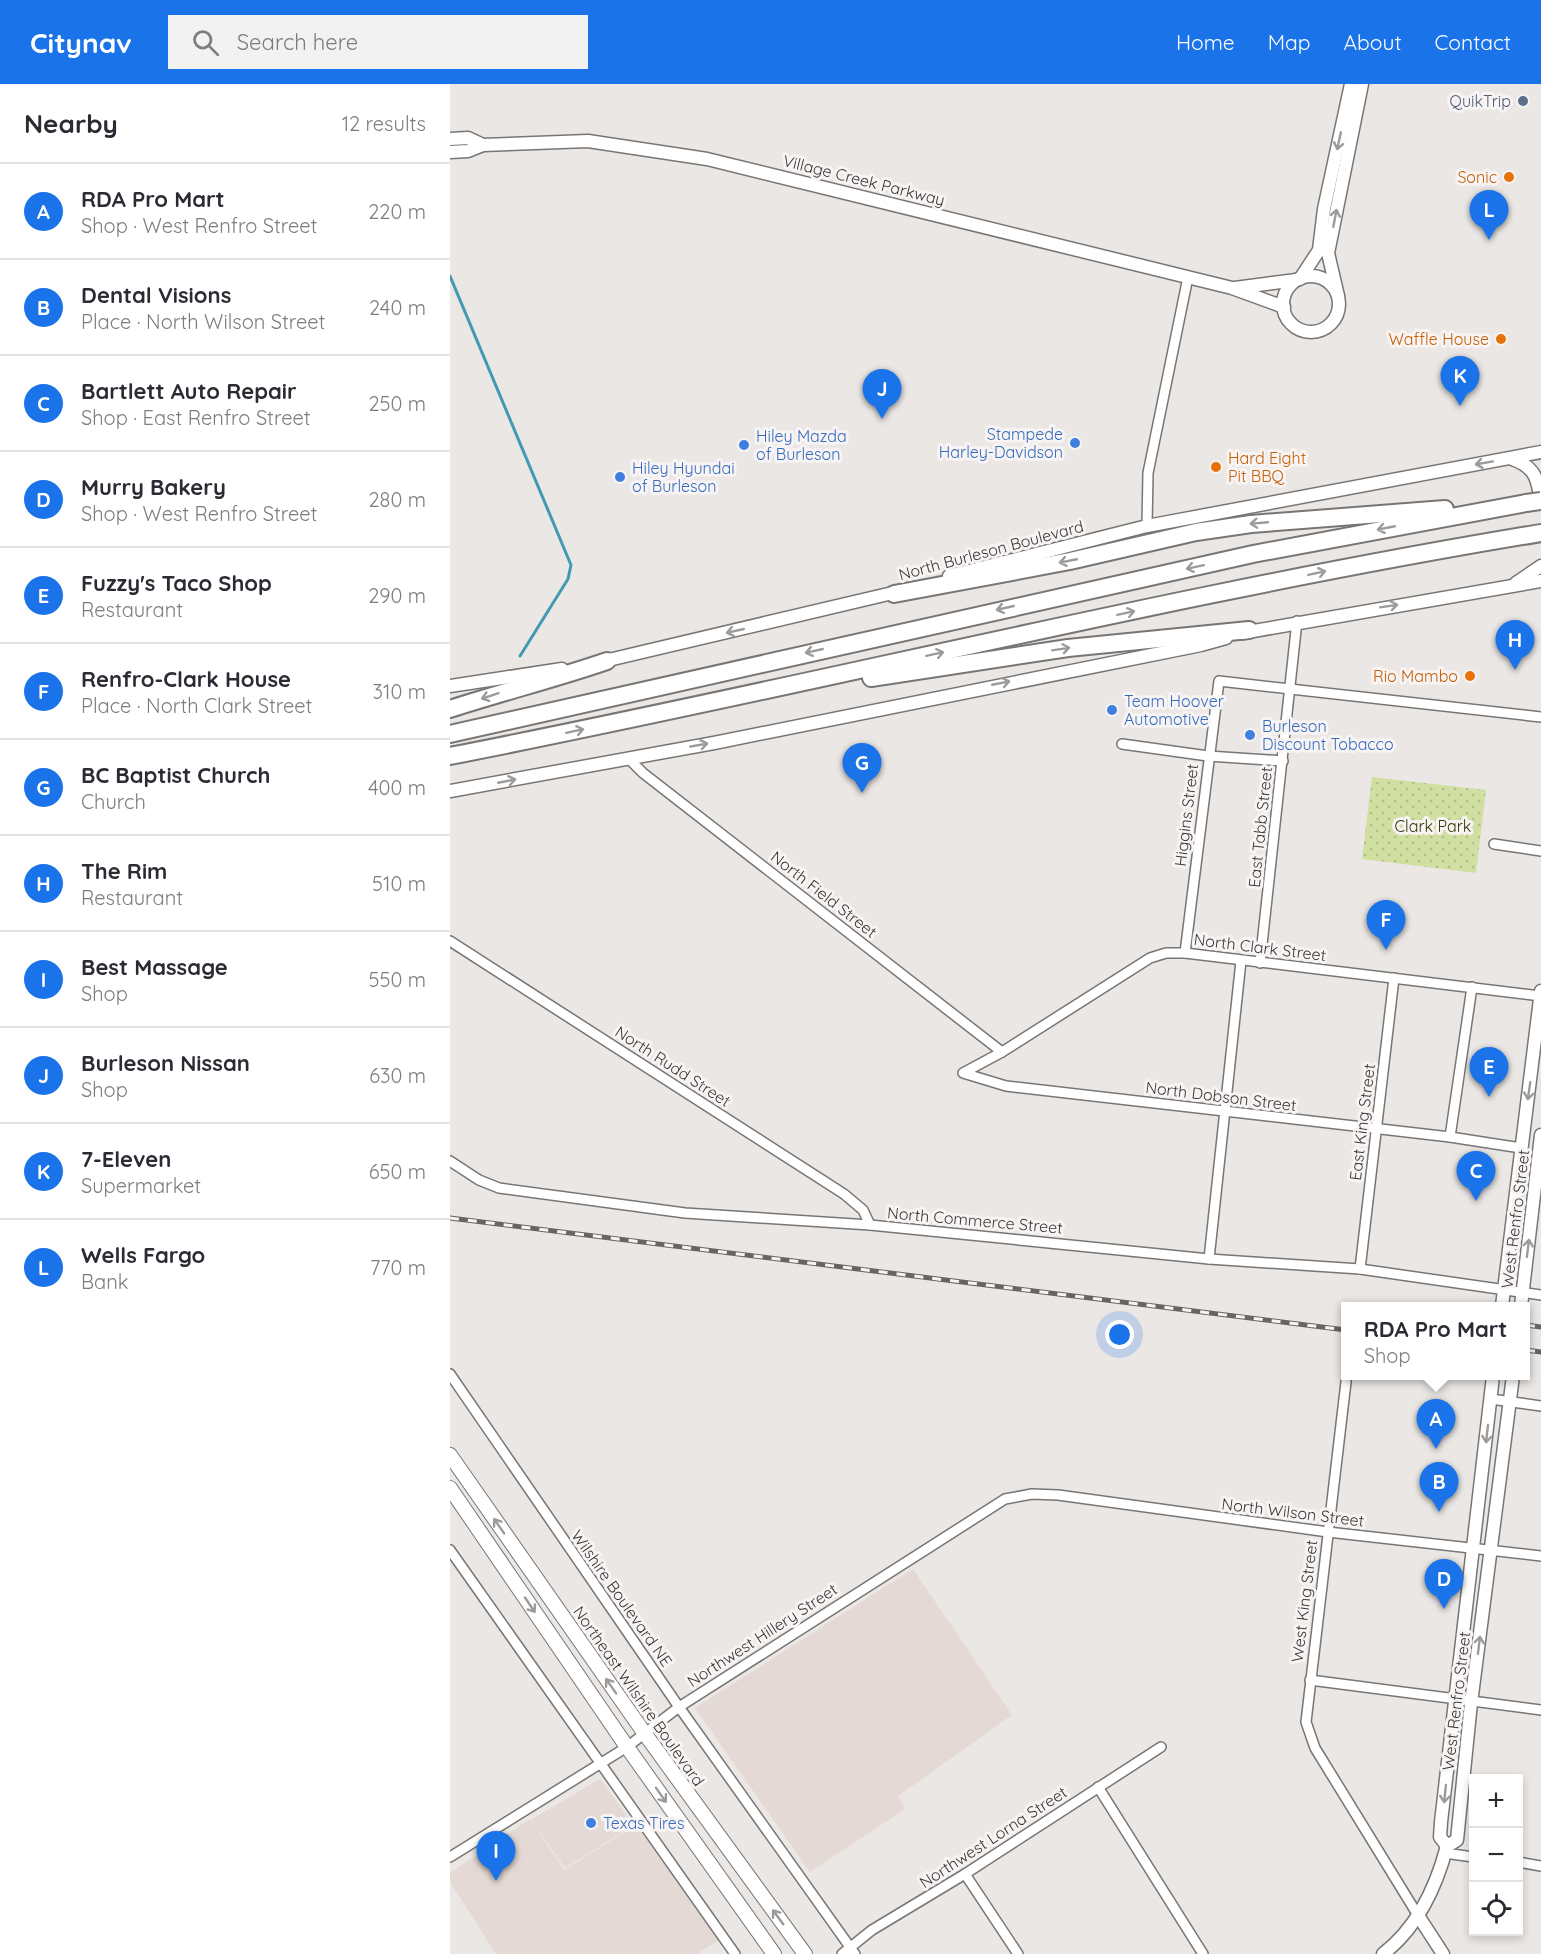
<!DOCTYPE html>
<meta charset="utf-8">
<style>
body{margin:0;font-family:Quicksand,sans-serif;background:#f2f2f3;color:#2b2b33}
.controls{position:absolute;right:18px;bottom:18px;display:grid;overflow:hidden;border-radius:0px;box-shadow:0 3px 9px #0003}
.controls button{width:54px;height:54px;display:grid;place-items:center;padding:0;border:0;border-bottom:2px solid #e1e1e2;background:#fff;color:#2b2b33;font:30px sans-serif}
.you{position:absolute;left:670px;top:1251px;width:21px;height:21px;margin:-15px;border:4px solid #fff;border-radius:50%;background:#1a73e8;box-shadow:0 0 0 9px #1a73e833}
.badge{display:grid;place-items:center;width:39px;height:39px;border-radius:50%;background:#1a73e8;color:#fff;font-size:20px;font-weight:700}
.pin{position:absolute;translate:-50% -50px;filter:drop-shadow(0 2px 3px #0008)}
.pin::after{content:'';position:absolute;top:32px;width:21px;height:18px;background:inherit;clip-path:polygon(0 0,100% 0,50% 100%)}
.popup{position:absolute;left:891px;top:1218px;width:189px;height:78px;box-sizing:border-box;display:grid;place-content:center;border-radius:0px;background:#fff;filter:drop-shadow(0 2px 4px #0005);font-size:20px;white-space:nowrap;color:#7c7c81}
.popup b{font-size:22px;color:#2b2b33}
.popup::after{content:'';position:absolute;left:50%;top:100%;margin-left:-12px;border:12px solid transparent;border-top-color:#fff}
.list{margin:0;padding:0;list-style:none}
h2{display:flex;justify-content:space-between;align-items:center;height:78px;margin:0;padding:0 24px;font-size:26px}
h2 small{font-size:20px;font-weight:400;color:#7c7c81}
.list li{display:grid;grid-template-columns:39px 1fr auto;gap:18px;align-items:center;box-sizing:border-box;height:96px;padding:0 24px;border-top:2px solid #e1e1e2}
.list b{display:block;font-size:22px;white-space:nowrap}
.list p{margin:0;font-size:20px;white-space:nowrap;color:#7c7c81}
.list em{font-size:20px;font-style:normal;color:#7c7c81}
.icon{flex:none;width:33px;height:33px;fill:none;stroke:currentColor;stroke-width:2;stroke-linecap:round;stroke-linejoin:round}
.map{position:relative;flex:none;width:1091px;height:1870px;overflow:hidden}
header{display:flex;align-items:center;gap:36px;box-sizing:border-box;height:84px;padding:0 30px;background:#1a73e8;color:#fff}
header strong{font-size:28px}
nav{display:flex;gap:33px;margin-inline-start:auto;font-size:21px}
.search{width:420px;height:54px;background:#f2f2f3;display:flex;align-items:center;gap:15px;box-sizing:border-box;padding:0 21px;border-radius:0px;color:#7c7c81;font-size:22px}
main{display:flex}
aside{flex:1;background:#fff}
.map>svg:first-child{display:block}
.built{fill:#e4d9d5}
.park{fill:url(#park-dots)}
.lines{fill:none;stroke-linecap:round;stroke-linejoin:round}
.stream{stroke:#4299b3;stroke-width:3}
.street-casing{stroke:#787674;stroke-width:12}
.secondary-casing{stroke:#787674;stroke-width:15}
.primary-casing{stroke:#787674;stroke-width:16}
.highway-casing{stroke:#787674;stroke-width:20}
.street{stroke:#fff;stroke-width:9}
.secondary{stroke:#fff;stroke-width:12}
.primary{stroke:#fff;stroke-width:14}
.highway{stroke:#fff;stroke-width:16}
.rail-casing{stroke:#676564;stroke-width:5}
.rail{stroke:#f7f4f3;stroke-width:3;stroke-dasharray:9;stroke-linecap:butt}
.highway-bridge-casing{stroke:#787674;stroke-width:20;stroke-linecap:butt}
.highway-bridge{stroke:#fff;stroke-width:16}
.oneway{stroke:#9c9b9a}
.service-dot{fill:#5c6f8a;stroke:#f7f4f3;stroke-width:2}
.food-dot{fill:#e8710a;stroke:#f7f4f3;stroke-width:2}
.shop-dot{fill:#3f7fe0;stroke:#f7f4f3;stroke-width:2}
.labels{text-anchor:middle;stroke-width:6;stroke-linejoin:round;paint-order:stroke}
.service-label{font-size:16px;fill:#4e5e75;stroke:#f7f4f3;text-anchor:end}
.food-label{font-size:16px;fill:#c56008;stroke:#f7f4f3;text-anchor:end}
.street-label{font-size:16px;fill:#383736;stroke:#f7f4f3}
.shop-label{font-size:16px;fill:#366cbe;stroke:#f7f4f3;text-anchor:start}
.park-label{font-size:16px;fill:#313904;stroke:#f7f4f3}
</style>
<header>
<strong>Citynav</strong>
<div class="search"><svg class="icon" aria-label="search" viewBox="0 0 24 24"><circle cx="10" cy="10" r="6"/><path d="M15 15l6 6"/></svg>Search here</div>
<nav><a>Home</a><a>Map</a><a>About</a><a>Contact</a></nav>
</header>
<main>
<aside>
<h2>Nearby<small>12 results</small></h2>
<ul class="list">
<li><span class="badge">A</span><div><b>RDA Pro Mart</b><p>Shop · West Renfro Street</p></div><em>220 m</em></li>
<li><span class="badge">B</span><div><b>Dental Visions</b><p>Place · North Wilson Street</p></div><em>240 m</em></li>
<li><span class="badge">C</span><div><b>Bartlett Auto Repair</b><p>Shop · East Renfro Street</p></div><em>250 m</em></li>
<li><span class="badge">D</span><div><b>Murry Bakery</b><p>Shop · West Renfro Street</p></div><em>280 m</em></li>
<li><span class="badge">E</span><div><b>Fuzzy's Taco Shop</b><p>Restaurant</p></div><em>290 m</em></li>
<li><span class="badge">F</span><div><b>Renfro-Clark House</b><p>Place · North Clark Street</p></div><em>310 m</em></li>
<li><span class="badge">G</span><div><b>BC Baptist Church</b><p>Church</p></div><em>400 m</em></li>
<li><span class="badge">H</span><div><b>The Rim</b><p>Restaurant</p></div><em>510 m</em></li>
<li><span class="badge">I</span><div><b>Best Massage</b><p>Shop</p></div><em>550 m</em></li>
<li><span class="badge">J</span><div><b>Burleson Nissan</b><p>Shop</p></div><em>630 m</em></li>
<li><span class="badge">K</span><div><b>7-Eleven</b><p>Supermarket</p></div><em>650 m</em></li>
<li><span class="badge">L</span><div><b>Wells Fargo</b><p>Bank</p></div><em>770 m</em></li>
</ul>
</aside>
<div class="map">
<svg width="1091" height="1870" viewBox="0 0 1091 1870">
<defs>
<pattern id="park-dots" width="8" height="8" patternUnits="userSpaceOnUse" patternTransform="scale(1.5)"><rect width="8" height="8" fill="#d1dfa1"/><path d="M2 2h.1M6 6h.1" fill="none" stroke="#b4c08b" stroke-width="1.8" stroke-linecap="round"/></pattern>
</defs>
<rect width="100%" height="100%" fill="#eae7e5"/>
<!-- built -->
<g class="built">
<polygon points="463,1485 562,1631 448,1712 455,1725 360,1788 245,1624"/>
<polygon points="150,1695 184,1741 115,1784 81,1736"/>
<polygon points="80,1735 114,1786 186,1741 269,1856 246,1870 46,1870 0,1798 0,1789"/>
</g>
<!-- park -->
<polygon class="park" points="922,693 1036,706 1026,789 912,775"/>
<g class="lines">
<!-- stream -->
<polyline class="stream" points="0,192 121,481 118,495 70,572"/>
<defs>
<g id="street">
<polyline points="697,442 698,389 738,193"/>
<polyline points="672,660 758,672 833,677"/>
<polyline points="178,674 193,689 552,968"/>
<polyline points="1044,760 1091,767"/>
<polyline points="0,857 394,1110 413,1126 420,1141"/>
<polyline points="735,869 769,597 1091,633"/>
<polyline points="810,879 847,537"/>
<polyline points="1000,1053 1022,903"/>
<polyline points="1071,1064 1000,1053 556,1002 513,989 552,968 700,874 716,869 735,869 1091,912"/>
<polyline points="0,1077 29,1096 49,1104 235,1129 420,1141 759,1175 910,1185 1091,1211"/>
<polyline points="759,1175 791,877"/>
<polyline points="910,1185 944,894"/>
<polyline points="0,1290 229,1623 405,1870"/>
<polyline points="896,1298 856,1638 865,1664 969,1833"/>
<polyline points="1041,1315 1091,1322"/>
<polyline points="0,1466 285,1870"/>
<polyline points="860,1596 1091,1626"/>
<polyline points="648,1703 753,1870"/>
<polyline points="995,1769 1023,1773"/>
<polyline points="0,1773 177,1663 229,1623 555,1415 582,1410 608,1411 878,1448 1091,1472"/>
<polyline points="1068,1778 1091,1782"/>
<polyline points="515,1790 568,1870"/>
<polyline points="392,1870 422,1846 515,1790 711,1663"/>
</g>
<g id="secondary">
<polyline points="0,55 18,54 33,61"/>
<polyline points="0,68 18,67 33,61 138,57 257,75 782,204 834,223"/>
<circle cx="861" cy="220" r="28"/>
<polyline points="850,195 869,166 874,125 901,0"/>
<polyline points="785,204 846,196"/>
<polyline points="888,212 878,169 912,0"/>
<path d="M1062,375C1086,383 1088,396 1091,419"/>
<polyline points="499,492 697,442 1091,368"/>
<polyline points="1066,499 1091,482"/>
<polyline points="792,549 1091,497"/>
<polyline points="150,578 451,507"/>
<polyline points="0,602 112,585"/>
<polyline points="0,707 264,659 751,561 776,554"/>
<polyline points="1052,1222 1091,907"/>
<polyline points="1071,1222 1091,1051"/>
<polyline points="997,1762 990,1753 991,1738 1043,1292"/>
<polyline points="969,1833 993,1870"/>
<path d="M933,1870C968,1843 986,1804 997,1762L1007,1756L1021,1619L1063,1292"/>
</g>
<g id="primary">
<polyline points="0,1371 195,1650 355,1870"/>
<polyline points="0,1404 177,1663 324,1870"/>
</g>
<g id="highway">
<polyline points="444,510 620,477 746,448 801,440 995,425"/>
<polyline points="421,594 618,564 799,546"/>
<path d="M0,625C52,608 105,595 157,577"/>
<polyline points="0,650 803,470 1076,419"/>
<path d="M0,672C364,601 725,509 1091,449"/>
</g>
</defs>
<!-- street casing -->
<use href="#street" class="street-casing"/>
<!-- secondary casing -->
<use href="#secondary" class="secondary-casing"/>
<!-- primary casing -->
<use href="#primary" class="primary-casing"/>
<!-- highway casing -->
<use href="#highway" class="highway-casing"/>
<!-- street -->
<use href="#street" class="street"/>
<!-- secondary -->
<use href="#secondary" class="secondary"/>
<!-- primary -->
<use href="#primary" class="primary"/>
<!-- highway -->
<use href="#highway" class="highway"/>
<defs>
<g id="rail">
<polyline points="0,1134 896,1246"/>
<polyline points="1076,1241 1091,1243"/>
<polyline points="1076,1266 1091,1268"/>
</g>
</defs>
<!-- rail casing -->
<use href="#rail" class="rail-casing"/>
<!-- rail -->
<use href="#rail" class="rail"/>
<defs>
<polyline id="highway-bridge" points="1076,419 1091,417"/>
</defs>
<!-- highway-bridge casing -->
<use href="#highway-bridge" class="highway-bridge-casing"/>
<!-- highway-bridge -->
<use href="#highway-bridge" class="highway-bridge"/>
</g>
<!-- one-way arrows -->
<defs><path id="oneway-shaft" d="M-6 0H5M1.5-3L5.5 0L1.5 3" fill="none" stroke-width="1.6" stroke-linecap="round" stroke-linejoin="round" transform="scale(1.5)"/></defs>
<g class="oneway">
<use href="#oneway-shaft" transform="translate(889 57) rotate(102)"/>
<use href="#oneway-shaft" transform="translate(885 134) rotate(-79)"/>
<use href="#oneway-shaft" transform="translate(1034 379) rotate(170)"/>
<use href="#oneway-shaft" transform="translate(809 439) rotate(175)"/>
<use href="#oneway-shaft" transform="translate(936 444) rotate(169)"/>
<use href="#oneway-shaft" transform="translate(618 477) rotate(169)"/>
<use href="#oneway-shaft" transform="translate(745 483) rotate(168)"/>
<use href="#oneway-shaft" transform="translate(867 489) rotate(-12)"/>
<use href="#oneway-shaft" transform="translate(939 522) rotate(-9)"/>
<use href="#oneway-shaft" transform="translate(555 524) rotate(167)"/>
<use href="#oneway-shaft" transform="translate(676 529) rotate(-12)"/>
<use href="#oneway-shaft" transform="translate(285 547) rotate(167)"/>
<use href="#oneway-shaft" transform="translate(611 565) rotate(-9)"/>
<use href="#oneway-shaft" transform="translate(364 567) rotate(167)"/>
<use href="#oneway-shaft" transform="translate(485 570) rotate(-12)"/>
<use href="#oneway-shaft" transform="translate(551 599) rotate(-11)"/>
<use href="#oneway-shaft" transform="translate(40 612) rotate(162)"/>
<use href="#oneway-shaft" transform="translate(125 647) rotate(-12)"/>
<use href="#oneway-shaft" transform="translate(249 661) rotate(-10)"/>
<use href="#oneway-shaft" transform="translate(57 697) rotate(-11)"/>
<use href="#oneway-shaft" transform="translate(1079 1007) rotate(98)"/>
<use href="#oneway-shaft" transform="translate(1078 1164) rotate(-83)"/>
<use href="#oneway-shaft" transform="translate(1037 1350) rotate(96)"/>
<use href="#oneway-shaft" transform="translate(49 1442) rotate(-125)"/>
<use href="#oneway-shaft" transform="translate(80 1521) rotate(56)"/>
<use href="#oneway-shaft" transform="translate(1029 1561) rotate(-83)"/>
<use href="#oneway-shaft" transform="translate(161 1602) rotate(-125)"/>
<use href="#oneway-shaft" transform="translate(995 1710) rotate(96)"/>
<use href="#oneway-shaft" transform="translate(211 1711) rotate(55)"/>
<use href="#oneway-shaft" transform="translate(328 1833) rotate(-126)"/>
</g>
<!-- markers -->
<circle class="service-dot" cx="1073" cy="17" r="6"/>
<g class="food-dot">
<circle cx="1059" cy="93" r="6"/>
<circle cx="1051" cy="255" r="6"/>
<circle cx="766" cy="383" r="6"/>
<circle cx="1020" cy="592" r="6"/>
</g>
<g class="shop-dot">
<circle cx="625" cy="359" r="6"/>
<circle cx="294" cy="361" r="6"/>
<circle cx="170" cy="393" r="6"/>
<circle cx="662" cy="626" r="6"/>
<circle cx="800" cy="651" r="6"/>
<circle cx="141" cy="1739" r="6"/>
</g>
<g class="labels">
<!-- service labels -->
<g class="service-label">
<text x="1061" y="23">QuikTrip</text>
</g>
<!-- food labels -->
<g class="food-label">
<text x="1047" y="99">Sonic</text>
<text x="1039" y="261">Waffle House</text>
<text x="778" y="380" text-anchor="start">Hard Eight<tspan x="778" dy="18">Pit BBQ</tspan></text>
<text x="1008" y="598">Rio Mambo</text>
</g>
<!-- street labels -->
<g class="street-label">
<text transform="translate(414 96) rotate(14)" y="6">Village Creek Parkway</text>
<text transform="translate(541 466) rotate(-15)" y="6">North Burleson Boulevard</text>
<text transform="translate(736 731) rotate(-83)" y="6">Higgins Street</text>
<text transform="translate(810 743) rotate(-84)" y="6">East Tabb Street</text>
<text transform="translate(374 810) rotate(38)" y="6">North Field Street</text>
<text transform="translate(810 863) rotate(7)" y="6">North Clark Street</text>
<text transform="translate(223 982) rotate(33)" y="6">North Rudd Street</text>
<text transform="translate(771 1012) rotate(7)" y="6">North Dobson Street</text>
<text transform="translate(912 1038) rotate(-83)" y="6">East King Street</text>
<text transform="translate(1065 1135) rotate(-83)" y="6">West Renfro Street</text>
<text transform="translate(525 1136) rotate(5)" y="6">North Commerce Street</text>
<text transform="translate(843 1428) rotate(7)" y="6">North Wilson Street</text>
<text transform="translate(172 1514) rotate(55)" y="6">Wilshire Boulevard NE</text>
<text transform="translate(854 1517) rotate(-83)" y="6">West King Street</text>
<text transform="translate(312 1551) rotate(-33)" y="6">Northwest Hillery Street</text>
<text transform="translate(189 1612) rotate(55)" y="6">Northeast Wilshire Boulevard</text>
<text transform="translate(1006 1617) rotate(-83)" y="6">West Renfro Street</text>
<text transform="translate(543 1753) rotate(-33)" y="6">Northwest Lorna Street</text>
</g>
<!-- shop labels -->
<g class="shop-label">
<text x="613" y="356" text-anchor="end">Stampede<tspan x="613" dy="18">Harley-Davidson</tspan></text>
<text x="306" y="358">Hiley Mazda<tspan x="306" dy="18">of Burleson</tspan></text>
<text x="182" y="390">Hiley Hyundai<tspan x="182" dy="18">of Burleson</tspan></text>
<text x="674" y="623">Team Hoover<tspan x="674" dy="18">Automotive</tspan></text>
<text x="812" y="648">Burleson<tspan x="812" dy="18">Discount Tobacco</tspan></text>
<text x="153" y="1745">Texas Tires</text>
</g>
<!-- park labels -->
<g class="park-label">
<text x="983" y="748">Clark Park</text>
</g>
</g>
</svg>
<div class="controls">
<button>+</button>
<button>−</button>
<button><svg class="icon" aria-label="locate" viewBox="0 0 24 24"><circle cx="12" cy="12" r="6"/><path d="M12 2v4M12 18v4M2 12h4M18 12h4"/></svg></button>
</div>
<div class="you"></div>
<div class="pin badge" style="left:986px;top:1365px">A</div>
<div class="popup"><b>RDA Pro Mart</b>Shop</div>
<div class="pin badge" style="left:989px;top:1428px">B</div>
<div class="pin badge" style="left:1026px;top:1117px">C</div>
<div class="pin badge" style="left:994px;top:1525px">D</div>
<div class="pin badge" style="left:1039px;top:1013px">E</div>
<div class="pin badge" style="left:936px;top:866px">F</div>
<div class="pin badge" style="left:412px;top:709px">G</div>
<div class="pin badge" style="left:1065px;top:586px">H</div>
<div class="pin badge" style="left:46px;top:1797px">I</div>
<div class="pin badge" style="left:432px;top:335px">J</div>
<div class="pin badge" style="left:1010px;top:322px">K</div>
<div class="pin badge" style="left:1039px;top:156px">L</div>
</div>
</main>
